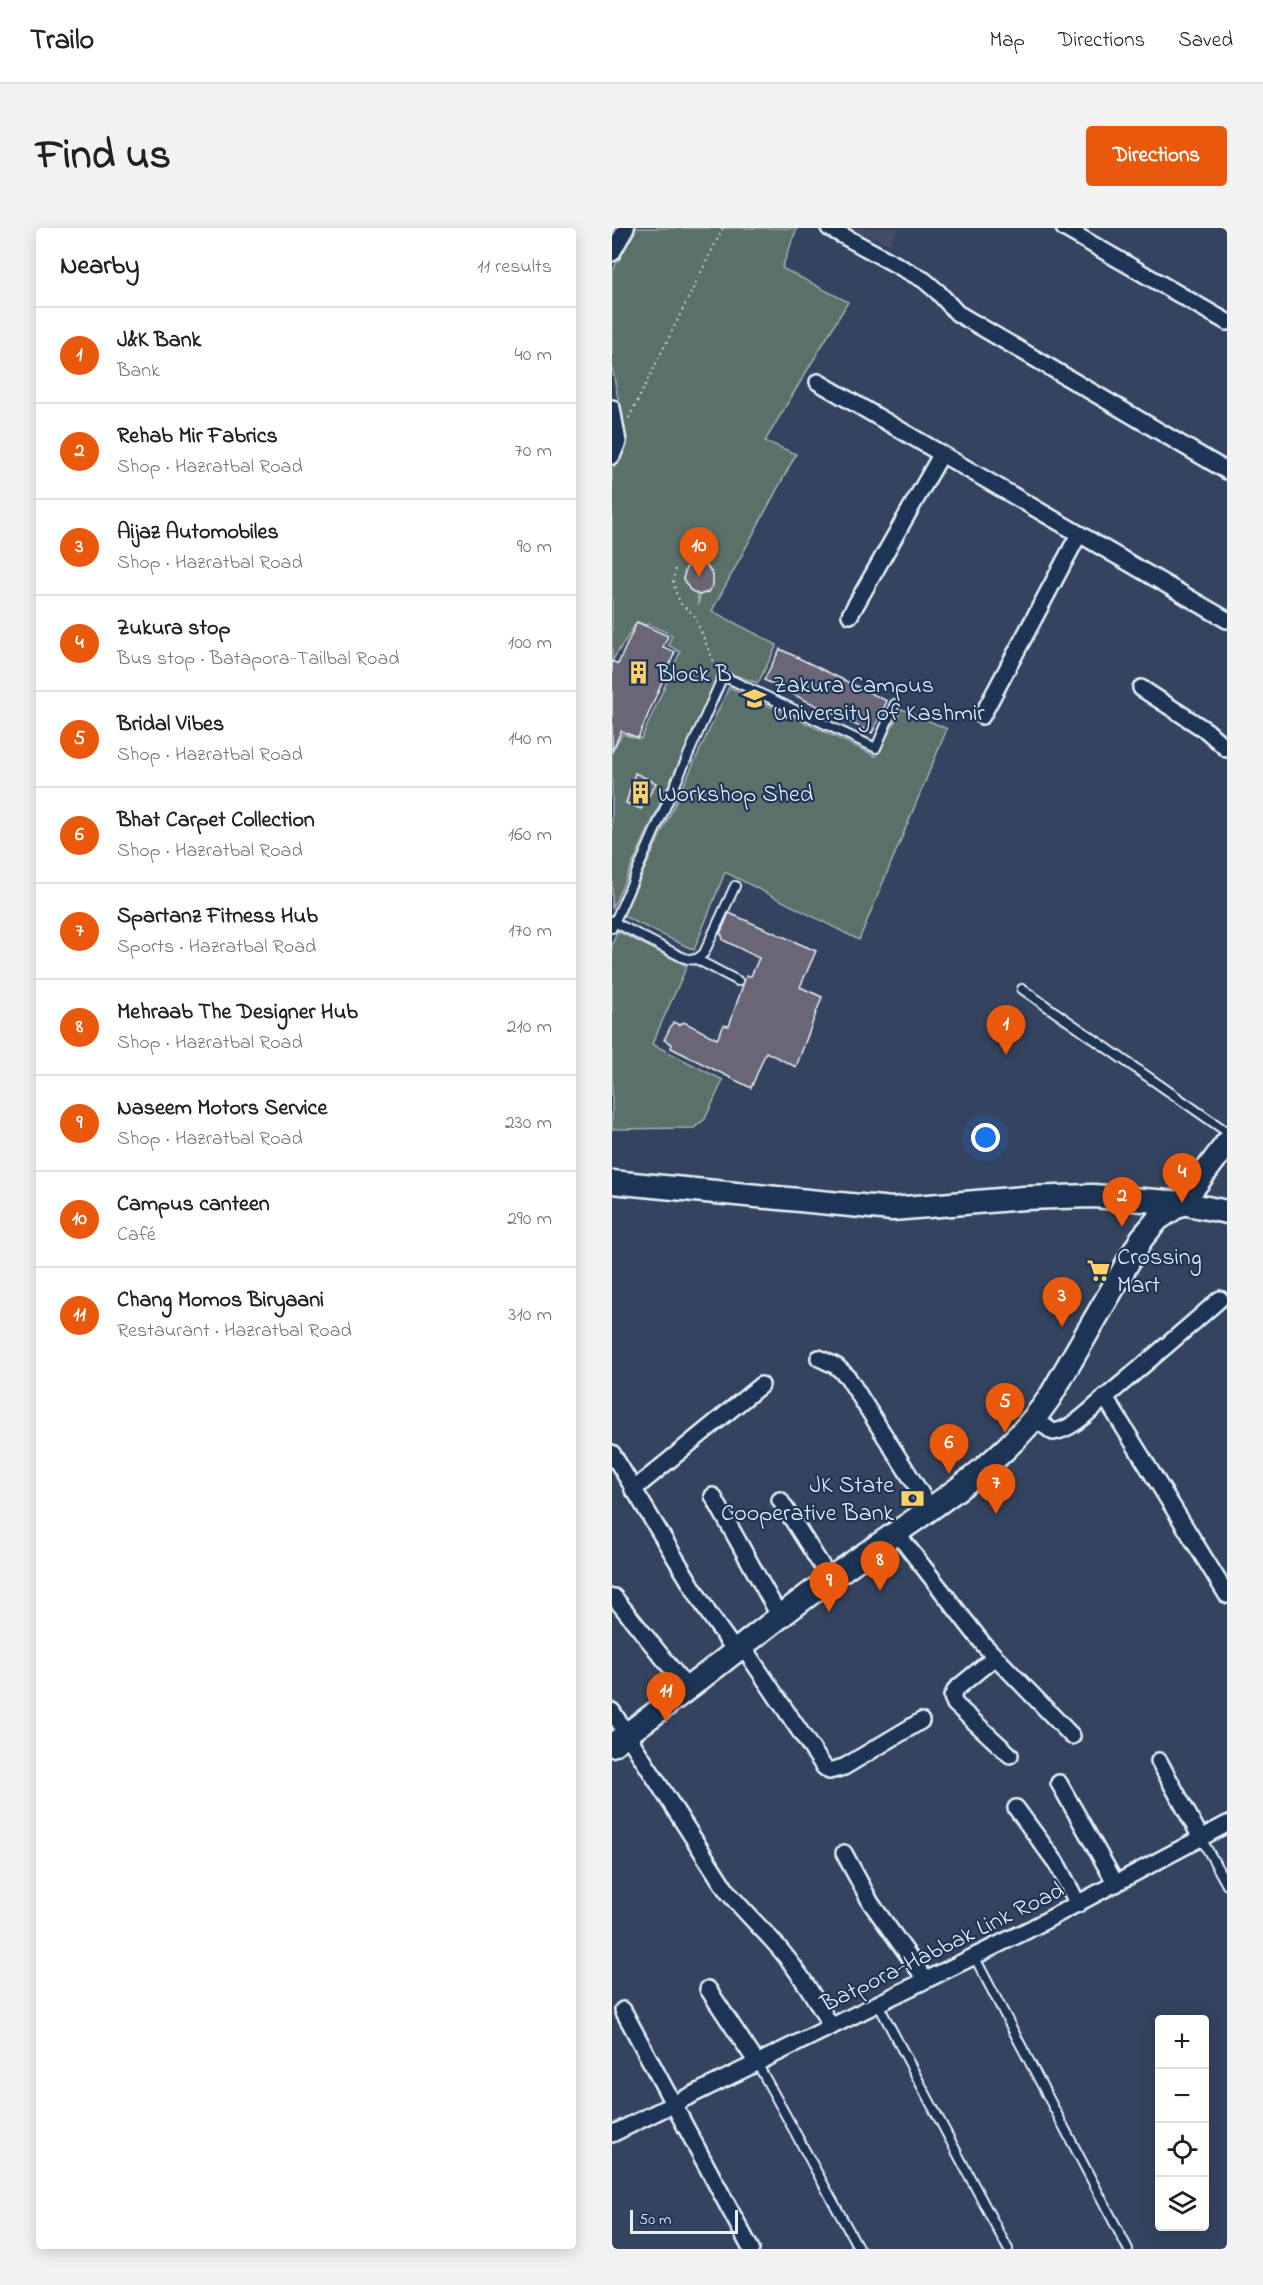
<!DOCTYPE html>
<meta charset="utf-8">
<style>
body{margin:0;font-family:"Indie Flower",sans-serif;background:#f2f2f2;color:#202124}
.controls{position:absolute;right:18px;bottom:18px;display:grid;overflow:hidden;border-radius:6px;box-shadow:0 3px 15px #0003}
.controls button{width:54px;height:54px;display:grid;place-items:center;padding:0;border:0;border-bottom:2px solid #e0e0e0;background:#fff;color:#202124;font:30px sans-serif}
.scale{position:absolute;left:18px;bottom:15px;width:108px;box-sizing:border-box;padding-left:6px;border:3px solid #e8f1f8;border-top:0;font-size:16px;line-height:21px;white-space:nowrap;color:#e8f1f8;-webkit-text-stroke:4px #1d3557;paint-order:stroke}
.you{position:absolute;left:374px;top:910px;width:21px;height:21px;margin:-15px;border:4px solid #fff;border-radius:50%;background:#1a73e8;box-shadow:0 0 0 9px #1a73e833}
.badge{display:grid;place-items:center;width:39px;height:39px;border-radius:50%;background:#ea580c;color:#fff;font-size:20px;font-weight:700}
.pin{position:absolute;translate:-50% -50px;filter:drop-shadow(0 2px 3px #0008)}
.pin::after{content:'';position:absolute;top:32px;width:21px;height:18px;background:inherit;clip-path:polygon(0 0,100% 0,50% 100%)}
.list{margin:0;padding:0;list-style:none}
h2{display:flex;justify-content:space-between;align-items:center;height:78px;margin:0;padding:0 24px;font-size:26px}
h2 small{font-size:20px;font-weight:400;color:#757577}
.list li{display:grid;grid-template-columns:39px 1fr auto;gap:18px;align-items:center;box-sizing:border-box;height:96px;padding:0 24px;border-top:2px solid #e0e0e0}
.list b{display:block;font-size:22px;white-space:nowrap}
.list p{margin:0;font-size:20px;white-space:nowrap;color:#757577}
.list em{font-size:20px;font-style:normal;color:#757577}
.icon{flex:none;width:33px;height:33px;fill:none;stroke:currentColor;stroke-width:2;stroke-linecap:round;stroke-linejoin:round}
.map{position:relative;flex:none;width:615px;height:2021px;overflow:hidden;border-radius:6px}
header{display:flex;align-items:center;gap:36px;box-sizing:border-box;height:84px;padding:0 30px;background:#fff;border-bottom:2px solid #e0e0e0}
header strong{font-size:28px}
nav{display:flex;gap:33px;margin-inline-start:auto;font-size:21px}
.intro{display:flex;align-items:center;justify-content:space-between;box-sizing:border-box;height:144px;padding:0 36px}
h1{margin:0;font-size:42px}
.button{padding:15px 27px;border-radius:6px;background:#ea580c;color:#fff;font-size:21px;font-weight:700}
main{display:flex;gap:36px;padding:0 36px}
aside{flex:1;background:#fff;border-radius:6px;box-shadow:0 3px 15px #0003}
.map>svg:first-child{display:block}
.built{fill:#444e66}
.green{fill:#5c6f6b;stroke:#a2b0b2;stroke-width:1.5;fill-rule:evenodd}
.building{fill:#6a6675;stroke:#e8f1f8;stroke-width:1.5}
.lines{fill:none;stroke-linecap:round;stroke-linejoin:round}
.lane-casing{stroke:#e8f1f8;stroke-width:12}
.street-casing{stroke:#e8f1f8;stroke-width:20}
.secondary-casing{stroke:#e8f1f8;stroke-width:27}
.path{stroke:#e8f1f8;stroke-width:2;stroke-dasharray:1.5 4.5;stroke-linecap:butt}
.lane{stroke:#1d3557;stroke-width:8}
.street{stroke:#1d3557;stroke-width:15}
.secondary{stroke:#1d3557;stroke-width:22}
.labels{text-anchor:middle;stroke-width:4.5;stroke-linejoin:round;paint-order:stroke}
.poi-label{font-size:24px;fill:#e8f1f8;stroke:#1d3557;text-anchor:start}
.street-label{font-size:24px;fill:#e8f1f8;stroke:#1d3557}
</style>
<header>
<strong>Trailo</strong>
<nav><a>Map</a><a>Directions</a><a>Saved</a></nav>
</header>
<div class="intro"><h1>Find us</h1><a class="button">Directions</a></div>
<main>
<aside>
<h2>Nearby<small>11 results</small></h2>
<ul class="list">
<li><span class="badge">1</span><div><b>J&amp;K Bank</b><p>Bank</p></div><em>40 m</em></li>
<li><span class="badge">2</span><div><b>Rehab Mir Fabrics</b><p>Shop · Hazratbal Road</p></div><em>70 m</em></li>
<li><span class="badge">3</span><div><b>Aijaz Automobiles</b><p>Shop · Hazratbal Road</p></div><em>90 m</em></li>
<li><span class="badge">4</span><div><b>Zukura stop</b><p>Bus stop · Batapora-Tailbal Road</p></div><em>100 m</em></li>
<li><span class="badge">5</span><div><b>Bridal Vibes</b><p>Shop · Hazratbal Road</p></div><em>140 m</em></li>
<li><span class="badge">6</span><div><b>Bhat Carpet Collection</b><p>Shop · Hazratbal Road</p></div><em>160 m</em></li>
<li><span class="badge">7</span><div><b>Spartanz Fitness Hub</b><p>Sports · Hazratbal Road</p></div><em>170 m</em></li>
<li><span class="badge">8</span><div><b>Mehraab The Designer Hub</b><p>Shop · Hazratbal Road</p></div><em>210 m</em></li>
<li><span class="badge">9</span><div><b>Naseem Motors Service</b><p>Shop · Hazratbal Road</p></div><em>230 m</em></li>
<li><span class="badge">10</span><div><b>Campus canteen</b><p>Café</p></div><em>290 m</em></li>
<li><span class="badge">11</span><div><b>Chang Momos Biryaani</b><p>Restaurant · Hazratbal Road</p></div><em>310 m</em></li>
</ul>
</aside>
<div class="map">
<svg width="615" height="2021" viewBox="0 0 615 2021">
<rect width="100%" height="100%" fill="#344460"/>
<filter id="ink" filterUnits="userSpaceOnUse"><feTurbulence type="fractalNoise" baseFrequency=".0167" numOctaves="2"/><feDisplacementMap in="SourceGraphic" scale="12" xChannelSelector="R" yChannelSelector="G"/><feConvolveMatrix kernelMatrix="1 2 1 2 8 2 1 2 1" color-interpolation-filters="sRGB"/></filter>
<g filter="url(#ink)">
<!-- built -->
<polygon class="built" points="237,0 286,0 278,16"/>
<!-- green -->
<g class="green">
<path d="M22,0H185L170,40L236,74L153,213L184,226L100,383L165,417L146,455L113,444L61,547L0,681V517L3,518L10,506L29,511L68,424L56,417L60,407L36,396L33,397L25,394L0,433V243L14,212L0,139V44ZM83,334C95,339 101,343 101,357L96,364L88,367L86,377V366L78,362L72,351L74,340Z"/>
<polygon points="117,459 264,528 290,481 335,501 247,712 113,644 82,722 11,688"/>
<polygon points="5,703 75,738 40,816 111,852 93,891 82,900 0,901 0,717"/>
</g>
<!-- building -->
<g class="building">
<polygon points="83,334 95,338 101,347 101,357 96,364 87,367 78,362 71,351 74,340"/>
<polygon points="25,394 56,408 51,419 63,424 26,510 9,503 0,524 0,433 6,436"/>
<polygon points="168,421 275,473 260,505 152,452"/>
<polygon points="23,545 44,555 29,581 14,575"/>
<polygon points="117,685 204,723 188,759 210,769 184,839 154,824 139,860 59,820 60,816 52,812 61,794 67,797 72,794 105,811 112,797 117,798 134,748 139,748 147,730 111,712 110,707 108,706"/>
</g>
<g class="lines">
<defs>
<g id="lane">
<path d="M0,693L70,729C80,733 84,733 92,725L123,658"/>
<polyline points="0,700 111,448 264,520 283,476"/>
<polyline points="84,731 126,753"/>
<polyline points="410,761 615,904"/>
<polyline points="589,1610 615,1657"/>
<polyline points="362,1728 516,2021"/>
<polyline points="266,1776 396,2021"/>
<polyline points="145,1835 247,2021"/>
</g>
<g id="street">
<polyline points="217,0 312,52 326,64 345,85 615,243"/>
<polyline points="452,0 615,94"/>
<polyline points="0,25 14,0"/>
<polyline points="206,154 615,392"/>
<polyline points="0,180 6,214 0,228"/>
<polyline points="238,387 329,227"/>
<polyline points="529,460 595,503 615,521"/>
<polyline points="370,488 467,306"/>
<polyline points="207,1130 224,1138 235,1148 318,1280"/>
<polyline points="493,1169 615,1367"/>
<path d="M423,1191L441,1204C461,1202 480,1180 495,1168C533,1136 571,1104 608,1071"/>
<polyline points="0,1225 97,1386 124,1424"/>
<polyline points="21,1262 149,1157"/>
<polyline points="101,1268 168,1389"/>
<polyline points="168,1272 218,1351"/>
<polyline points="284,1304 372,1417 460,1508"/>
<polyline points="2,1369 76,1461"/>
<polyline points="131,1419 212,1539 217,1543 232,1539 309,1493"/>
<polyline points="383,1429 344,1461 340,1469 343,1476 398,1527"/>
<path d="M0,1483L115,1663C129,1680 144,1695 159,1711C183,1737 202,1767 219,1799"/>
<polyline points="547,1533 589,1610"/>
<polyline points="447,1555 504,1656"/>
<polyline points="404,1580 445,1636 466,1676"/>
<polyline points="232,1625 259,1675 314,1752"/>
<polyline points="96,1761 145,1835"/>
<polyline points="11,1782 139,2021"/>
<polyline points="0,1906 416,1702 615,1596"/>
</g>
<g id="secondary">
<polyline points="0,954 280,981 412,970 481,968 570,975 615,984"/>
<path d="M0,1517C75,1464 144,1405 218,1351C292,1296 386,1246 438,1169L530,1010L546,991L570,975L615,915"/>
</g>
</defs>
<!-- lane casing -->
<use href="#lane" class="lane-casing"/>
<!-- street casing -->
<use href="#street" class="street-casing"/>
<!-- secondary casing -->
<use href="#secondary" class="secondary-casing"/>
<!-- path -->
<g class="path">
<polyline points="17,190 111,0"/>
<polyline points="63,341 61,353 64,365 69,376 82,387 104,439"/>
</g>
<!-- lane -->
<use href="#lane" class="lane"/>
<!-- street -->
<use href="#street" class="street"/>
<!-- secondary -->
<use href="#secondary" class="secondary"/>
</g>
</g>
<!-- icons -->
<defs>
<symbol id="building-bare" viewBox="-9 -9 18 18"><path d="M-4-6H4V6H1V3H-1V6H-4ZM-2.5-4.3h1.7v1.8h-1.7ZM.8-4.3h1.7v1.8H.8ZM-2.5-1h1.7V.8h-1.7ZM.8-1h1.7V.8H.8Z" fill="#ffd166" stroke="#1d3557" stroke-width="2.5" paint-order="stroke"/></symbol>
<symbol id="university-bare" viewBox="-9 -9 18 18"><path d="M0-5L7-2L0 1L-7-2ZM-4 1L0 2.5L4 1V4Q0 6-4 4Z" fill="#ffd166" stroke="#1d3557" stroke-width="2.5" paint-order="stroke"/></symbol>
<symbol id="supermarket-bare" viewBox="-9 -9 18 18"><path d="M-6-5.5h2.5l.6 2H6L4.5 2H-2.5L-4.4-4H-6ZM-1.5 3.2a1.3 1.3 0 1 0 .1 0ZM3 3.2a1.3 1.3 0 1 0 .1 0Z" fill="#ffd166" stroke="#1d3557" stroke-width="2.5" paint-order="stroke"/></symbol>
<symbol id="bank-bare" viewBox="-9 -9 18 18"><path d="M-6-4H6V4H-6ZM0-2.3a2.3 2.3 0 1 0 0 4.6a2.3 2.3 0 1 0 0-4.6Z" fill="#ffd166" stroke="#1d3557" stroke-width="2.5" paint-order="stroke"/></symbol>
</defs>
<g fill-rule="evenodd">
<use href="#building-bare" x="10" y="428" width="33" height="33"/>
<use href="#university-bare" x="126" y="454" width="33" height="33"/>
<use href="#building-bare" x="12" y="548" width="33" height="33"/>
<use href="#supermarket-bare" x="470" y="1026" width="33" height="33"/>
<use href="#bank-bare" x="284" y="1254" width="33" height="33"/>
</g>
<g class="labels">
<!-- poi labels -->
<g class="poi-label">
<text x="45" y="453">Block B</text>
<text x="161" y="464">Zakura Campus<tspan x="161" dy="28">University of Kashmir</tspan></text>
<text x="46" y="573">Workshop Shed</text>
<text x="505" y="1036">Crossing<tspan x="505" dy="28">Mart</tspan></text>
<text x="282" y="1264" text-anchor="end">JK State<tspan x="282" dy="28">Cooperative Bank</tspan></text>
</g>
<!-- street labels -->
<g class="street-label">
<text transform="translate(330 1718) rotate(-26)" y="8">Batpora-Habbak Link Road</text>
</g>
</g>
</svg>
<div class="controls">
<button>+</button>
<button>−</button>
<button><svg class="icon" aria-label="locate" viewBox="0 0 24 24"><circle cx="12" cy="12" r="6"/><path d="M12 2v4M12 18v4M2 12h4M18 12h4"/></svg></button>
<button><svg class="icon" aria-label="layers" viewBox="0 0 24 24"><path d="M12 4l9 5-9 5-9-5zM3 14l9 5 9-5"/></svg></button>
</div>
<div class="scale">50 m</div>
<div class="you"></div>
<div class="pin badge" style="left:394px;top:827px">1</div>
<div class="pin badge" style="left:510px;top:999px">2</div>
<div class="pin badge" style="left:450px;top:1099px">3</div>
<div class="pin badge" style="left:570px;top:975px">4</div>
<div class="pin badge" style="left:393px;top:1205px">5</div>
<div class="pin badge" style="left:337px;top:1246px">6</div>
<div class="pin badge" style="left:384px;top:1286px">7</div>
<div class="pin badge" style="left:268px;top:1363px">8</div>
<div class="pin badge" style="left:217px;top:1384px">9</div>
<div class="pin badge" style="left:87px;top:349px">10</div>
<div class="pin badge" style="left:54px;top:1494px">11</div>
</div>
</main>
